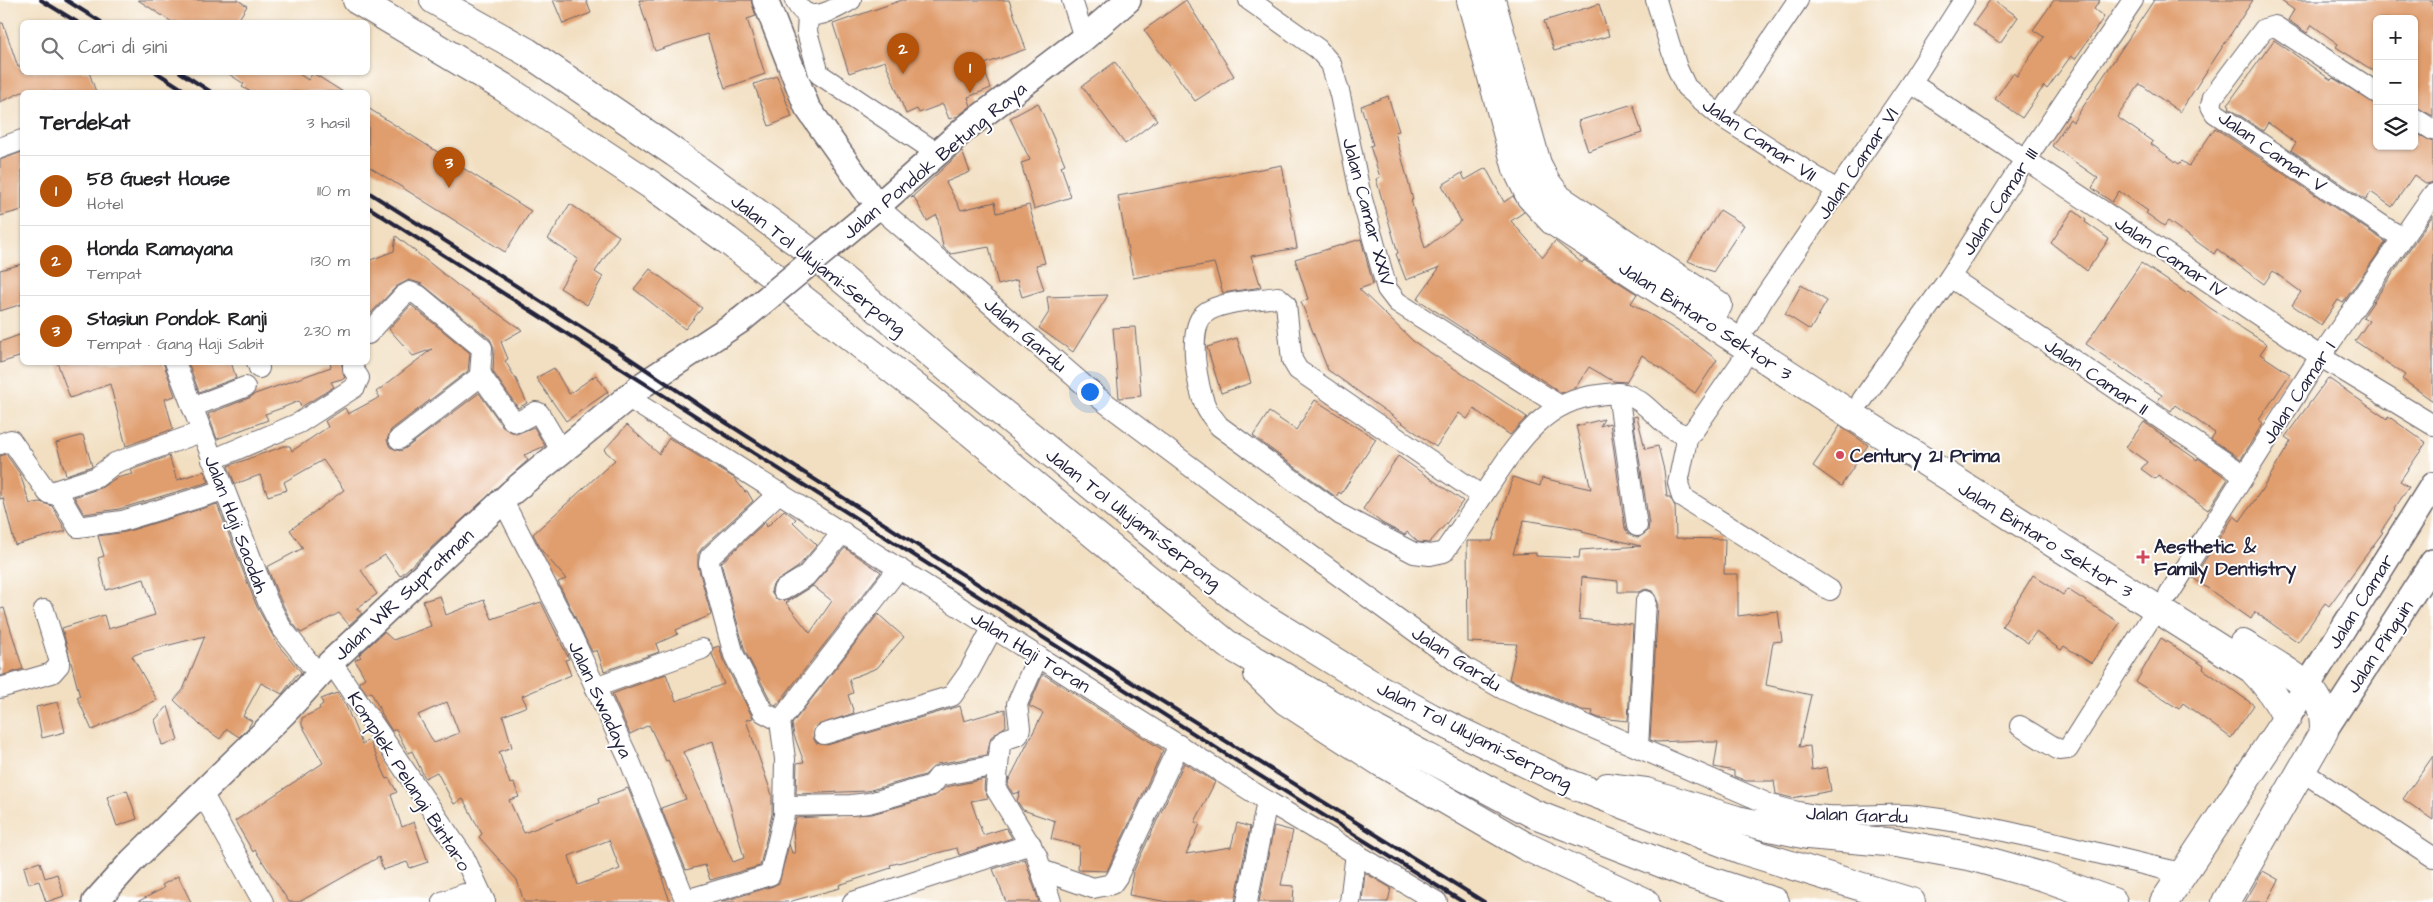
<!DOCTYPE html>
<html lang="id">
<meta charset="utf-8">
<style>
body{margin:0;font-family:"Architects Daughter",sans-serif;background:#f6f6f6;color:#202124}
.controls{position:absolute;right:15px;top:15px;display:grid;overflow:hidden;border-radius:8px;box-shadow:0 1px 4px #0004}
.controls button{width:45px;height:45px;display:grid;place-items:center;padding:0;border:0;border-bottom:1px solid #e0e0e0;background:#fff;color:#202124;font:25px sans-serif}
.you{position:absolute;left:1089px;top:391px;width:18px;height:18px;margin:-12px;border:4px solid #fff;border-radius:50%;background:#1a73e8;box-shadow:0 0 0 8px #1a73e833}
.badge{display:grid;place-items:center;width:32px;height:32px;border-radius:50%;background:#b45309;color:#fff;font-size:16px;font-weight:700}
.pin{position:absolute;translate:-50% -41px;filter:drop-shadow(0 1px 2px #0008)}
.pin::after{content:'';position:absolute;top:26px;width:18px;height:15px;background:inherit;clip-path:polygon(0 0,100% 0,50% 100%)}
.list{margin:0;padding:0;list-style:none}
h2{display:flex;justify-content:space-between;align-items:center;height:65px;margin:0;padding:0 20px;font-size:21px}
h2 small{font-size:16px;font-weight:400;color:#757577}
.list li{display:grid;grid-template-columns:32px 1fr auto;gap:15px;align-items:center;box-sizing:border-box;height:70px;padding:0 20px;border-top:1px solid #e0e0e0}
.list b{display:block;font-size:19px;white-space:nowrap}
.list p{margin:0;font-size:16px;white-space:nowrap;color:#757577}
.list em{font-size:16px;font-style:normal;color:#757577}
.icon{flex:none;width:28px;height:28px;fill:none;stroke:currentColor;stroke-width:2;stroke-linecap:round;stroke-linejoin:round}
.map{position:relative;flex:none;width:2433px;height:902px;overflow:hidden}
.search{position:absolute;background:#fff;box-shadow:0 1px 4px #0004;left:20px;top:20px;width:350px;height:55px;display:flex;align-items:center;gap:12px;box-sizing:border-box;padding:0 18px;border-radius:8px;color:#757577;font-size:19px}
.panel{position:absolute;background:#fff;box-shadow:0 1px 4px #0004;left:20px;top:90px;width:350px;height:275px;border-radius:8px}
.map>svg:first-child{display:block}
.building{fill:#e09d6d;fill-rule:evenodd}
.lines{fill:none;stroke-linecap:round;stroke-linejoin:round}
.minor-casing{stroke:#6b646a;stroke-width:22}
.tertiary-casing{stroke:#6b646a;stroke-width:28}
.secondary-casing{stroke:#6b646a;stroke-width:30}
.motorway-casing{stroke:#6b646a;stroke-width:30}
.minor{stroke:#fff;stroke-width:20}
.tertiary{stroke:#fff;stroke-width:25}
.secondary{stroke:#fff;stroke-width:28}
.motorway{stroke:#fff;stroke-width:28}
.rail{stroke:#22223b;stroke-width:4}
.tertiary-bridge-casing{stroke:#6b646a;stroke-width:28;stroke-linecap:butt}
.tertiary-bridge{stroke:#fff;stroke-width:25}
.poi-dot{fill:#d1495b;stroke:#fff;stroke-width:2}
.labels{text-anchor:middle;stroke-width:4;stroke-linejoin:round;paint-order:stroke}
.street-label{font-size:19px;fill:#22223b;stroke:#fff}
.poi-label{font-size:19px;font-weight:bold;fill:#22223b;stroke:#fff;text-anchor:start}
</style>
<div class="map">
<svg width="2433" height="902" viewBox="0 0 2433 902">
<rect width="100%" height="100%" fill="#fff"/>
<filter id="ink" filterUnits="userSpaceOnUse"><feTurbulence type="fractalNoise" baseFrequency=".02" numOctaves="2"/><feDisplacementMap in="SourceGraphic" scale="10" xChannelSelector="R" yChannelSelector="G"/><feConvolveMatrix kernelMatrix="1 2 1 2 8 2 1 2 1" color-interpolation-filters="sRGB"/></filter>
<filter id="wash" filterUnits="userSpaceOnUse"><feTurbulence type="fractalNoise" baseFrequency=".0096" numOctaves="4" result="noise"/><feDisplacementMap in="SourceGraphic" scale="20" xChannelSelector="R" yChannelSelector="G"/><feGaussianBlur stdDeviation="1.12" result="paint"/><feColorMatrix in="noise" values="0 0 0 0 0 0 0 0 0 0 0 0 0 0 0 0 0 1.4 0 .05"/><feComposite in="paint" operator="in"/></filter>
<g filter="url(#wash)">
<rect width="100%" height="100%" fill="#f2dfc1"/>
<g id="blocks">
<!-- building -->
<g class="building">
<polygon points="138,0 238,0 247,6 237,22 172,22"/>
<polygon points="553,0 586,0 591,13 563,24"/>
<polygon points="639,0 751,0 756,16 747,19 765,74 725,88 707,34 655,51"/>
<polygon points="902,0 1009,0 1026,49 982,65 991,88 968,97 971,106 958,116 949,119 943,104 919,113 917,109 906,114 885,61 849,73 833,24"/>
<polygon points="1186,0 1234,76 1195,101 1144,30"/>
<polygon points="1990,0 1994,0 2018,17 2000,43 1973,24"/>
<polygon points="2054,0 2100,0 2094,9 2104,17 2075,59 2071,56 2047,89 2044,86 2022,118 1995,99 2013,73 2017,76 2044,37 2033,30"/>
<polygon points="2154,0 2253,0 2180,112 2140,84 2117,117 2153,142 2151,144 2179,164 2182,161 2189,166 2215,128 2386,242 2343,303 2338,300 2321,325 2292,305 2301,292 2273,271 2264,284 2217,249 2214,254 2168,221 2164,226 2146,213 2148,211 2119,191 2112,202 2092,188 2098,178 2052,146 2070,119 2073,122"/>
<polygon points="2280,0 2433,0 2433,116 2414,106 2414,19 2377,19 2377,73 2336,47 2338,44 2312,25 2307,33 2288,20 2294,10"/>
<polygon points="1599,4 1609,36 1554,51 1544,21"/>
<polygon points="0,23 3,23 18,67 22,65 22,72 89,72 96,92 22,92 0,102"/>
<polygon points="2274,40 2331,80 2333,78 2377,105 2377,146 2414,146 2414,132 2433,142 2433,182 2427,184 2414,175 2392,207 2371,192 2366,200 2291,150 2296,143 2268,123 2263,131 2229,108 2230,106 2228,104"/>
<polygon points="1115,62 1157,120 1125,144 1082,86"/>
<polygon points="226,72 296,72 308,80 313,73 343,92 251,92 242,87 244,84"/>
<polygon points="777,76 792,117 769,126 754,84"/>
<polygon points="1388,96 1399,131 1395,132 1413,200 1411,200 1425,248 1461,221 1442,185 1462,173 1465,180 1486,168 1504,202 1513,196 1524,212 1511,221 1543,257 1555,241 1582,263 1584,260 1637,294 1631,303 1690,339 1717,360 1695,393 1642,355 1626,382 1613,381 1589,367 1576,387 1562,393 1417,299 1440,267 1406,280 1396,254 1398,253 1376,179 1380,177 1370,146 1373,145 1361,106"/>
<polygon points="1038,103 1065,164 1061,166 1071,197 1034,209 1021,163 1030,160 1010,118"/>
<polygon points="1633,104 1642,133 1588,151 1578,121"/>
<polygon points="368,108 531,211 505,252 368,166"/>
<polygon points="962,151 970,172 946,182 961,210 995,202 997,213 1029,205 1045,263 1036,265 1044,290 1022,297 1017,280 998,285 989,247 951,254 943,247 937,215 927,221 914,197 911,198"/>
<polygon points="22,152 22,210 0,216 0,160"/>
<polygon points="1282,165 1297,248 1251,256 1261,287 1223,293 1214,263 1133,278 1118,196"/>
<polygon points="570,204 619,236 595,272 603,277 587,305 560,288 578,259 548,239"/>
<polygon points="1720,210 1744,225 1713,272 1688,261"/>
<polygon points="2073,210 2086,220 2085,222 2109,239 2087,271 2051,243"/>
<polygon points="2433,215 2433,401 2402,379 2405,375 2355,341 2369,321 2363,317"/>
<polygon points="396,236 461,288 522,330 501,342 508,359 505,361 516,379 527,403 518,408 493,372 494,348 490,339 422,284 409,280 397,286 368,316 368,261 394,251"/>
<polygon points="1361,239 1373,284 1359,289 1413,341 1527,417 1510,435 1474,409 1467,419 1459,413 1436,447 1328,370 1301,302 1308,299 1295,259"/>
<polygon points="2141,263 2186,293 2188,291 2210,308 2267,344 2260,354 2290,374 2259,420 2263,423 2241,459 2211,439 2215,433 2175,405 2171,411 2157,402 2162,395 2086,344"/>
<polygon points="22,264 22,304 0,311 0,270"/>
<polygon points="650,269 702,308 685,329 634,289"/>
<polygon points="1801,285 1827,301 1810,330 1785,314"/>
<polygon points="1108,295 1073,352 1039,328 1049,312 1047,297"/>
<polygon points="411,305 470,353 468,371 391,430 387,440 390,447 400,451 406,448 479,393 504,428 516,434 534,427 545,446 524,455 528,460 400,576 385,555 361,570 377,594 356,609 362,613 349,625 339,613 301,633 291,621 279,597 267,567 303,548 290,530 344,490 323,460 284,482 287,490 268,496 260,475 235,484 228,466 284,446 290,446 292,451 328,427 325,421 345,408 348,414 380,397 376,392 432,349 413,356 389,329"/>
<polygon points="1135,327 1141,396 1119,398 1113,328"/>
<polygon points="22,334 22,356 0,363 0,342"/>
<polygon points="1237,338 1251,383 1221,393 1207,347"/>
<polygon points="57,362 163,362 175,396 165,399 173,429 126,446 110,384 70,398"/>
<polygon points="188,362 231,362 236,378 199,392"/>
<polygon points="330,362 341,362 345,378 331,382 334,387 301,407 299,401 282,408 265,414 268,420 217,439 208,414 249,398 255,394 331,367"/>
<polygon points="554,368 569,394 596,375 608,392 566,421 536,378"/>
<polygon points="2328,378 2387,419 2388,416 2426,443 2400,481 2409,487 2394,509 2395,510 2381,531 2383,532 2329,606 2325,603 2298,642 2255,612 2251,619 2193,578 2234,516 2240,521 2263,488 2291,441 2285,437"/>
<polygon points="1315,400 1376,439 1341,494 1339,492 1336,497 1253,436 1269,412 1296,430"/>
<path d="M1637,416L1645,449L1658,446L1664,470L1667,497H1670L1675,506L1676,538L1725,539L1724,574H1738V616L1778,611L1782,641L1773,642L1766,685L1811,695L1799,747L1810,746L1812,770L1827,767L1831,791L1792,798L1776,794L1774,781H1746L1734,776V771L1714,767L1718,742H1703V740L1656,742L1650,740L1658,602L1652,591L1646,589L1638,592H1618V581L1582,577L1579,619L1633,625L1628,721L1599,718L1592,715L1593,711L1582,710L1509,679L1517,644L1468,642L1467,541H1492L1513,477L1540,486L1542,478L1591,489L1576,426L1604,419L1600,426L1610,423L1625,528L1628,534L1638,538L1648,531L1649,524L1633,417ZM1524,520L1564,526L1583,530L1582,532L1641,546L1580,550L1579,558L1536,556V553L1513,554Z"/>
<polygon points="2144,422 2197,460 2198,458 2228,479 2208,510 2158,475 2155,479 2141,469 2147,462 2126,447"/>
<polygon points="627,425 659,454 669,438 734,478 745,492 747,491 753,501 702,548 698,554 698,566 711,615 676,630 678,634 656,644 659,652 604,671 597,650 592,652 558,582 566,579 542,551 533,534 615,460 604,450"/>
<polygon points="1840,426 1868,445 1841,486 1813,466"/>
<polygon points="83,435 92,466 66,475 56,443"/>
<polygon points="6,454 20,474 30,504 40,502 52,506 66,531 15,545 3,498 0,499 0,456"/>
<polygon points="169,456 177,480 204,471 209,482 119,509 84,514 74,497 101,488 116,478 133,474 131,470"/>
<polygon points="1398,456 1463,501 1446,524 1429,543 1418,542 1407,532 1405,535 1382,523 1363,509"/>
<polygon points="217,504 257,607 278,645 301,672 299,675 297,674 282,694 261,683 243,716 252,721 248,728 239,737 227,729 220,739 201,726 174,700 183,690 205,636 142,652 132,656 157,700 92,730 77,697 80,697 62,628 104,615 108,629 155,615 144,579 106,590 98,558 104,556 98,536 125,532"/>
<path d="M784,510L796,519L793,522L817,545L798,567L773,584L771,591L777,600H789L812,586L845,548L881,572L776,706L772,703L745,651L721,563L765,522L767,527ZM813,586L832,601L810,633L786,603Z"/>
<polygon points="2033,575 2063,595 2067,589 2120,623 2091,663 2064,646 2061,650 2036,632 2028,643 2002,626"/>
<path d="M440,596L446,615L484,600L492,619L541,602L569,659L565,660L571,675L522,696L527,706L503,716L512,747L499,752L510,784L514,783L519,797L509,800L524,833L599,803L598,799L628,788L663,877L662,878L670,902H524L517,880L479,837L482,834L463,799L454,804L437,772L425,778L412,751L408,753L396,729L392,731L385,720L371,692L367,694L359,682L365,678L355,660L361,657L359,655L384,632L393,640L431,626L423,601ZM447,702L459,733L434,743L418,715ZM609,840L620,869L578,885L569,856Z"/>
<polygon points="4,608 23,669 0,676 0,609"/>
<polygon points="878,614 904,637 877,668 849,679 853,693 848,695 854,713 816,726 813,737 816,743 827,745 960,706 964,721 1005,709 1006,726 991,737 987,755 937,764 925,775 867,791 796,794 797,763 804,762 794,735 792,724"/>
<polygon points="2161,638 2204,666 2203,669 2254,705 2231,738 2183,703 2179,709 2136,682"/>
<path d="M719,646L723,660L753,718L746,720L772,795V814L760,866L710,880L705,865L686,870L661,808L686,799L668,760L666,761L649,725L630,734L612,694L666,674L676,701L724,684L712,654L713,648ZM713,741L744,858L733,862L683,752Z"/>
<polygon points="1043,674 1163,750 1107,871 1078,870 1079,846 1051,839 1055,821 1023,810 1017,801 1020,792 1013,794 1008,786 1009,777 1009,780 1043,713 1029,706"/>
<polygon points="337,693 346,706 362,744 369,740 387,779 389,778 397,792 391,795 402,827 414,822 428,862 410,868 407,862 383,870 379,857 299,902 289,902 255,850 253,852 235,821 323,763 302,725 302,718 320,709 319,707 323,704 321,699"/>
<polygon points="58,702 65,732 42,738 36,707"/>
<polygon points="168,706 178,740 162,745 155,720"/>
<polygon points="2433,756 2433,820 2403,799"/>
<polygon points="1184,763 1215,782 1195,822 1200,824 1186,854 1231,847 1237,823 1250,827 1235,902 1168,902 1129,895 1133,872"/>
<polygon points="985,779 984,789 988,798 971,801 983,835 1006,828 1012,838 959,855 957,848 890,865 891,868 839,885 840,888 788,902 721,902 773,886 779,883 789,844 792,853 795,853 793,828 796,818 872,814 935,796 946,787"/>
<polygon points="127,790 137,819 117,826 107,797"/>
<polygon points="1274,826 1293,831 1281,885 1294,886 1293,902 1259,902"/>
<polygon points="1025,859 1039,902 1006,902 993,869"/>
<polygon points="40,862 45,878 57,874 64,896 46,902 39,881 29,884 24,867"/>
<polygon points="2263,871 2279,880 2267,902 2245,902"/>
<polygon points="1365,873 1391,888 1388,902 1362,902"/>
<polygon points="178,876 191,902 137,902 164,888 162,885"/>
</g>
</g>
</g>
<g filter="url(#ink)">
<use href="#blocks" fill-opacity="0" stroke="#6b646a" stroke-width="1"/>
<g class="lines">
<defs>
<g id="minor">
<path d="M795,0C807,28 833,10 851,0"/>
<polyline points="1072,0 1084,38"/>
<polyline points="1249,0 1318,49 1331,64 1340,95 1360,192 1387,289 1397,302 1560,406"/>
<polyline points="1656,0 1677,68 1686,87 1720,116 1838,191"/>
<polyline points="808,15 807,32 819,74 937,153"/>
<polyline points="1911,83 2321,357 2433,425"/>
<polyline points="2377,93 2275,26 2264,29 2213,97 2211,106 2215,113 2389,230 2402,237"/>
<polyline points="1720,116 1798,0"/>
<polyline points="2414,118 2433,130"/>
<polyline points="0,148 22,140"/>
<path d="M877,206L1099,398L1235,500L1464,667L1503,689L1771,805C1789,810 1807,815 1827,816C1857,818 1887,812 1918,816C2007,827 2094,854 2182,873"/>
<polyline points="1950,277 2244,475"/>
<polyline points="1748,325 1765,296 1911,83 1964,0"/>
<polyline points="368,334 403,296 410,292 418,295 482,348 480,374 513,421 518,422 536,412 539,413 561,450"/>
<polyline points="175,362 268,602 281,627 319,675"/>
<polyline points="257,362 259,368"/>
<polyline points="1618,393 1637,526"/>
<polyline points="627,397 1267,801 1437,902"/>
<polyline points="1862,400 1950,277 2017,172 2133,0"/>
<polyline points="192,407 245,387"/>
<polyline points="1688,435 1678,483 1682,497 1830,590"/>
<polyline points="399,439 482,375"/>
<polyline points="0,444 11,440 48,493 60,496 78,527 122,521 224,490"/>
<polyline points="212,460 299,423 355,387 359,378 353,369 353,362"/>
<polyline points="780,492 710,557 709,563 734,655 763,712 780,721"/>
<polyline points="48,493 97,477 115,463 201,432"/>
<path d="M1482,496L1298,370L1292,360L1286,304L1278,297C1259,300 1218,301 1204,314C1187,331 1197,387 1206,407C1209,414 1215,420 1219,426L1341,515L1414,553L1430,555L1444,552C1458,532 1472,512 1485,492C1514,449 1541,400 1599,395C1607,394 1617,392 1625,394C1650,401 1663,432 1688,435L1694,430L1751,348"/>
<polyline points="503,501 568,628 631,764 686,902"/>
<polyline points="783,590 806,576 843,532"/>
<polyline points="2169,594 2314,366 2433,194"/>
<polyline points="1038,656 1017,704 1020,728 1018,735 1006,739 1000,745 996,789 1037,856 1051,902"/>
<polyline points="331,662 464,857 485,902"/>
<polyline points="595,687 702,649"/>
<polyline points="0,688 52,673 59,665 59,659 44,610"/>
<polyline points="2020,726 2059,750 2068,749 2157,608"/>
<polyline points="824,734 952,696 969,672 993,627"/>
<polyline points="1638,747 1646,601"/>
<polyline points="2300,770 2433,857"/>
<polyline points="202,793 263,902"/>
<polyline points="784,806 851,805 869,803 932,785 939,776 997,765"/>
<polyline points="1041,870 1093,888 1112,884 1117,877 1179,745"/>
<polyline points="686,900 770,875 784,815 785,759 780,721 899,568"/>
<polyline points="442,902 464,894 466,902"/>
<polyline points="853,902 1031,844"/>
<polyline points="1247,902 1267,801"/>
<polyline points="1350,902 1356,853"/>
</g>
<g id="tertiary">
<polyline points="765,0 807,107 877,206"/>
<polyline points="870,213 967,127 1084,38 1128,0"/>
<polyline points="2287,718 2433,485"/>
<polyline points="2324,731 2433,562"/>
<polyline points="95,902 132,861 284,713 331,662 512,492 644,384 741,320"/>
</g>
<g id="secondary">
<path d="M1471,0L1517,169L1530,196L1553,221L1850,414L2252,669C2267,684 2277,699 2287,718L2164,902"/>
<polyline points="1491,0 1537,164 1546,182 1559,199 1718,305"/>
<path d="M2226,902L2324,731C2324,718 2323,708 2316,697C2306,680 2262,656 2243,644"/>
</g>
<g id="motorway">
<polyline points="357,0 503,87 651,185 727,240 929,398 1227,644 1376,730 1532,813 1692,875 1775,902"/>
<polyline points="434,0 527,52 675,153 808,250 951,371 1162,543 1256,613 1376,687 1432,718 1563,781 1742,850 1911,902"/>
<polyline points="1258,674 1286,701 1382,763 1525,846 1645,902"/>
<polyline points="1607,787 1646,792 1737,820 1808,835 1897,843 1973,857 2044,877 2113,902"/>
</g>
</defs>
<!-- minor casing -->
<use href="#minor" class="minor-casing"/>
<!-- tertiary casing -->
<use href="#tertiary" class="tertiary-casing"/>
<!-- secondary casing -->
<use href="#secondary" class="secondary-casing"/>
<!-- motorway casing -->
<use href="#motorway" class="motorway-casing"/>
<!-- minor -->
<use href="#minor" class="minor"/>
<!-- tertiary -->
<use href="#tertiary" class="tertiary"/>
<!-- secondary -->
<use href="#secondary" class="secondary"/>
<!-- motorway -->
<use href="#motorway" class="motorway"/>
<!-- rail -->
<g class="rail">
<polyline points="41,0 77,22"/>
<polyline points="66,0 101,22"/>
<polyline points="156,72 187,92"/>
<polyline points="180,72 211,92"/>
<polyline points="368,192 611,346 711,413 1120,675 1484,902"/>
<polyline points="368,207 1257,774 1463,902"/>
</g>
<defs>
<polyline id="tertiary-bridge" points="741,320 870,213"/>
</defs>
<!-- tertiary-bridge casing -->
<use href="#tertiary-bridge" class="tertiary-bridge-casing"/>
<!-- tertiary-bridge -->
<use href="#tertiary-bridge" class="tertiary-bridge"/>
</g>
</g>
<!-- markers -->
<g class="poi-dot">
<circle cx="1840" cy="455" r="5"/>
<path d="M2140.5 549.5h5v5h5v5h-5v5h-5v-5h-5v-5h5z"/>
</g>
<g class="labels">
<!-- street labels -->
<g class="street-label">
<text transform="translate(1760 139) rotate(34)" y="7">Jalan Camar VII</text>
<text transform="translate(2273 151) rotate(35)" y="7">Jalan Camar V</text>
<text transform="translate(934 160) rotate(-40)" y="7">Jalan Pondok Betung Raya</text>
<text transform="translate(1857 163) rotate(-56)" y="7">Jalan Camar VI</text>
<text transform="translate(1999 201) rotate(-57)" y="7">Jalan Camar III</text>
<text transform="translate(1369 212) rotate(75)" y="7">Jalan Camar XXIV</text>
<text transform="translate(2171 256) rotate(34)" y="7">Jalan Camar IV</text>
<text transform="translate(819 264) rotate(38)" y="7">Jalan Tol Ulujami–Serpong</text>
<text transform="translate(1706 320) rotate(33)" y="7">Jalan Bintaro Sektor 3</text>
<text transform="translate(1026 334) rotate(41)" y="7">Jalan Gardu</text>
<text transform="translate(2097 376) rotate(34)" y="7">Jalan Camar II</text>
<text transform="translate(2298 392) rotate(-57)" y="7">Jalan Camar I</text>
<text transform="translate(1134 518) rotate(38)" y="7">Jalan Tol Ulujami–Serpong</text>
<text transform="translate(237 524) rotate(69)" y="7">Jalan Haji Saodah</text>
<text transform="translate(2046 539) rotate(32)" y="7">Jalan Bintaro Sektor 3</text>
<text transform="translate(403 594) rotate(-43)" y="7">Jalan WR Supratman</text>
<text transform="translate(2360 601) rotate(-58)" y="7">Jalan Camar</text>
<text transform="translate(2379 646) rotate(-57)" y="7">Jalan Pinguin</text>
<text transform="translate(1031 651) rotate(32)" y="7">Jalan Haji Toran</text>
<text transform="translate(1457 658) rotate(33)" y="7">Jalan Gardu</text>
<text transform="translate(601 699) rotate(65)" y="7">Jalan Swadaya</text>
<text transform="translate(1475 735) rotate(27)" y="7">Jalan Tol Ulujami–Serpong</text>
<text transform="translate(410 781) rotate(57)" y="7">Komplek Pelangi Bintaro</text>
<text transform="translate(1857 814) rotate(2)" y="7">Jalan Gardu</text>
</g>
<!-- poi labels -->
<g class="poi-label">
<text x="1850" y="462">Century 21 Prima</text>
<text x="2154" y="553">Aesthetic &amp;<tspan x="2154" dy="22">Family Dentistry</tspan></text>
</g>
</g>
</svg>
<div class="controls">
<button>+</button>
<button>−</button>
<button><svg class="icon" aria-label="layers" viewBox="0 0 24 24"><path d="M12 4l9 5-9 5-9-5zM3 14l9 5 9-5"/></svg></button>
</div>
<div class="you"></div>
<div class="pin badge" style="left:970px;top:93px">1</div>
<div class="pin badge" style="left:903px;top:74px">2</div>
<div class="pin badge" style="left:449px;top:188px">3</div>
<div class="search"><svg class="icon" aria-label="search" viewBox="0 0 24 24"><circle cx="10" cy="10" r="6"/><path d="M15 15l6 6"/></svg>Cari di sini</div>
<section class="panel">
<h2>Terdekat<small>3 hasil</small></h2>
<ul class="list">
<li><span class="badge">1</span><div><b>58 Guest House</b><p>Hotel</p></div><em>110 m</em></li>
<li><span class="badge">2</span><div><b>Honda Ramayana</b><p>Tempat</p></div><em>130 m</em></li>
<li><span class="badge">3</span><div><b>Stasiun Pondok Ranji</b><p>Tempat · Gang Haji Sabit</p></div><em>230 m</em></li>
</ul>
</section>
</div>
